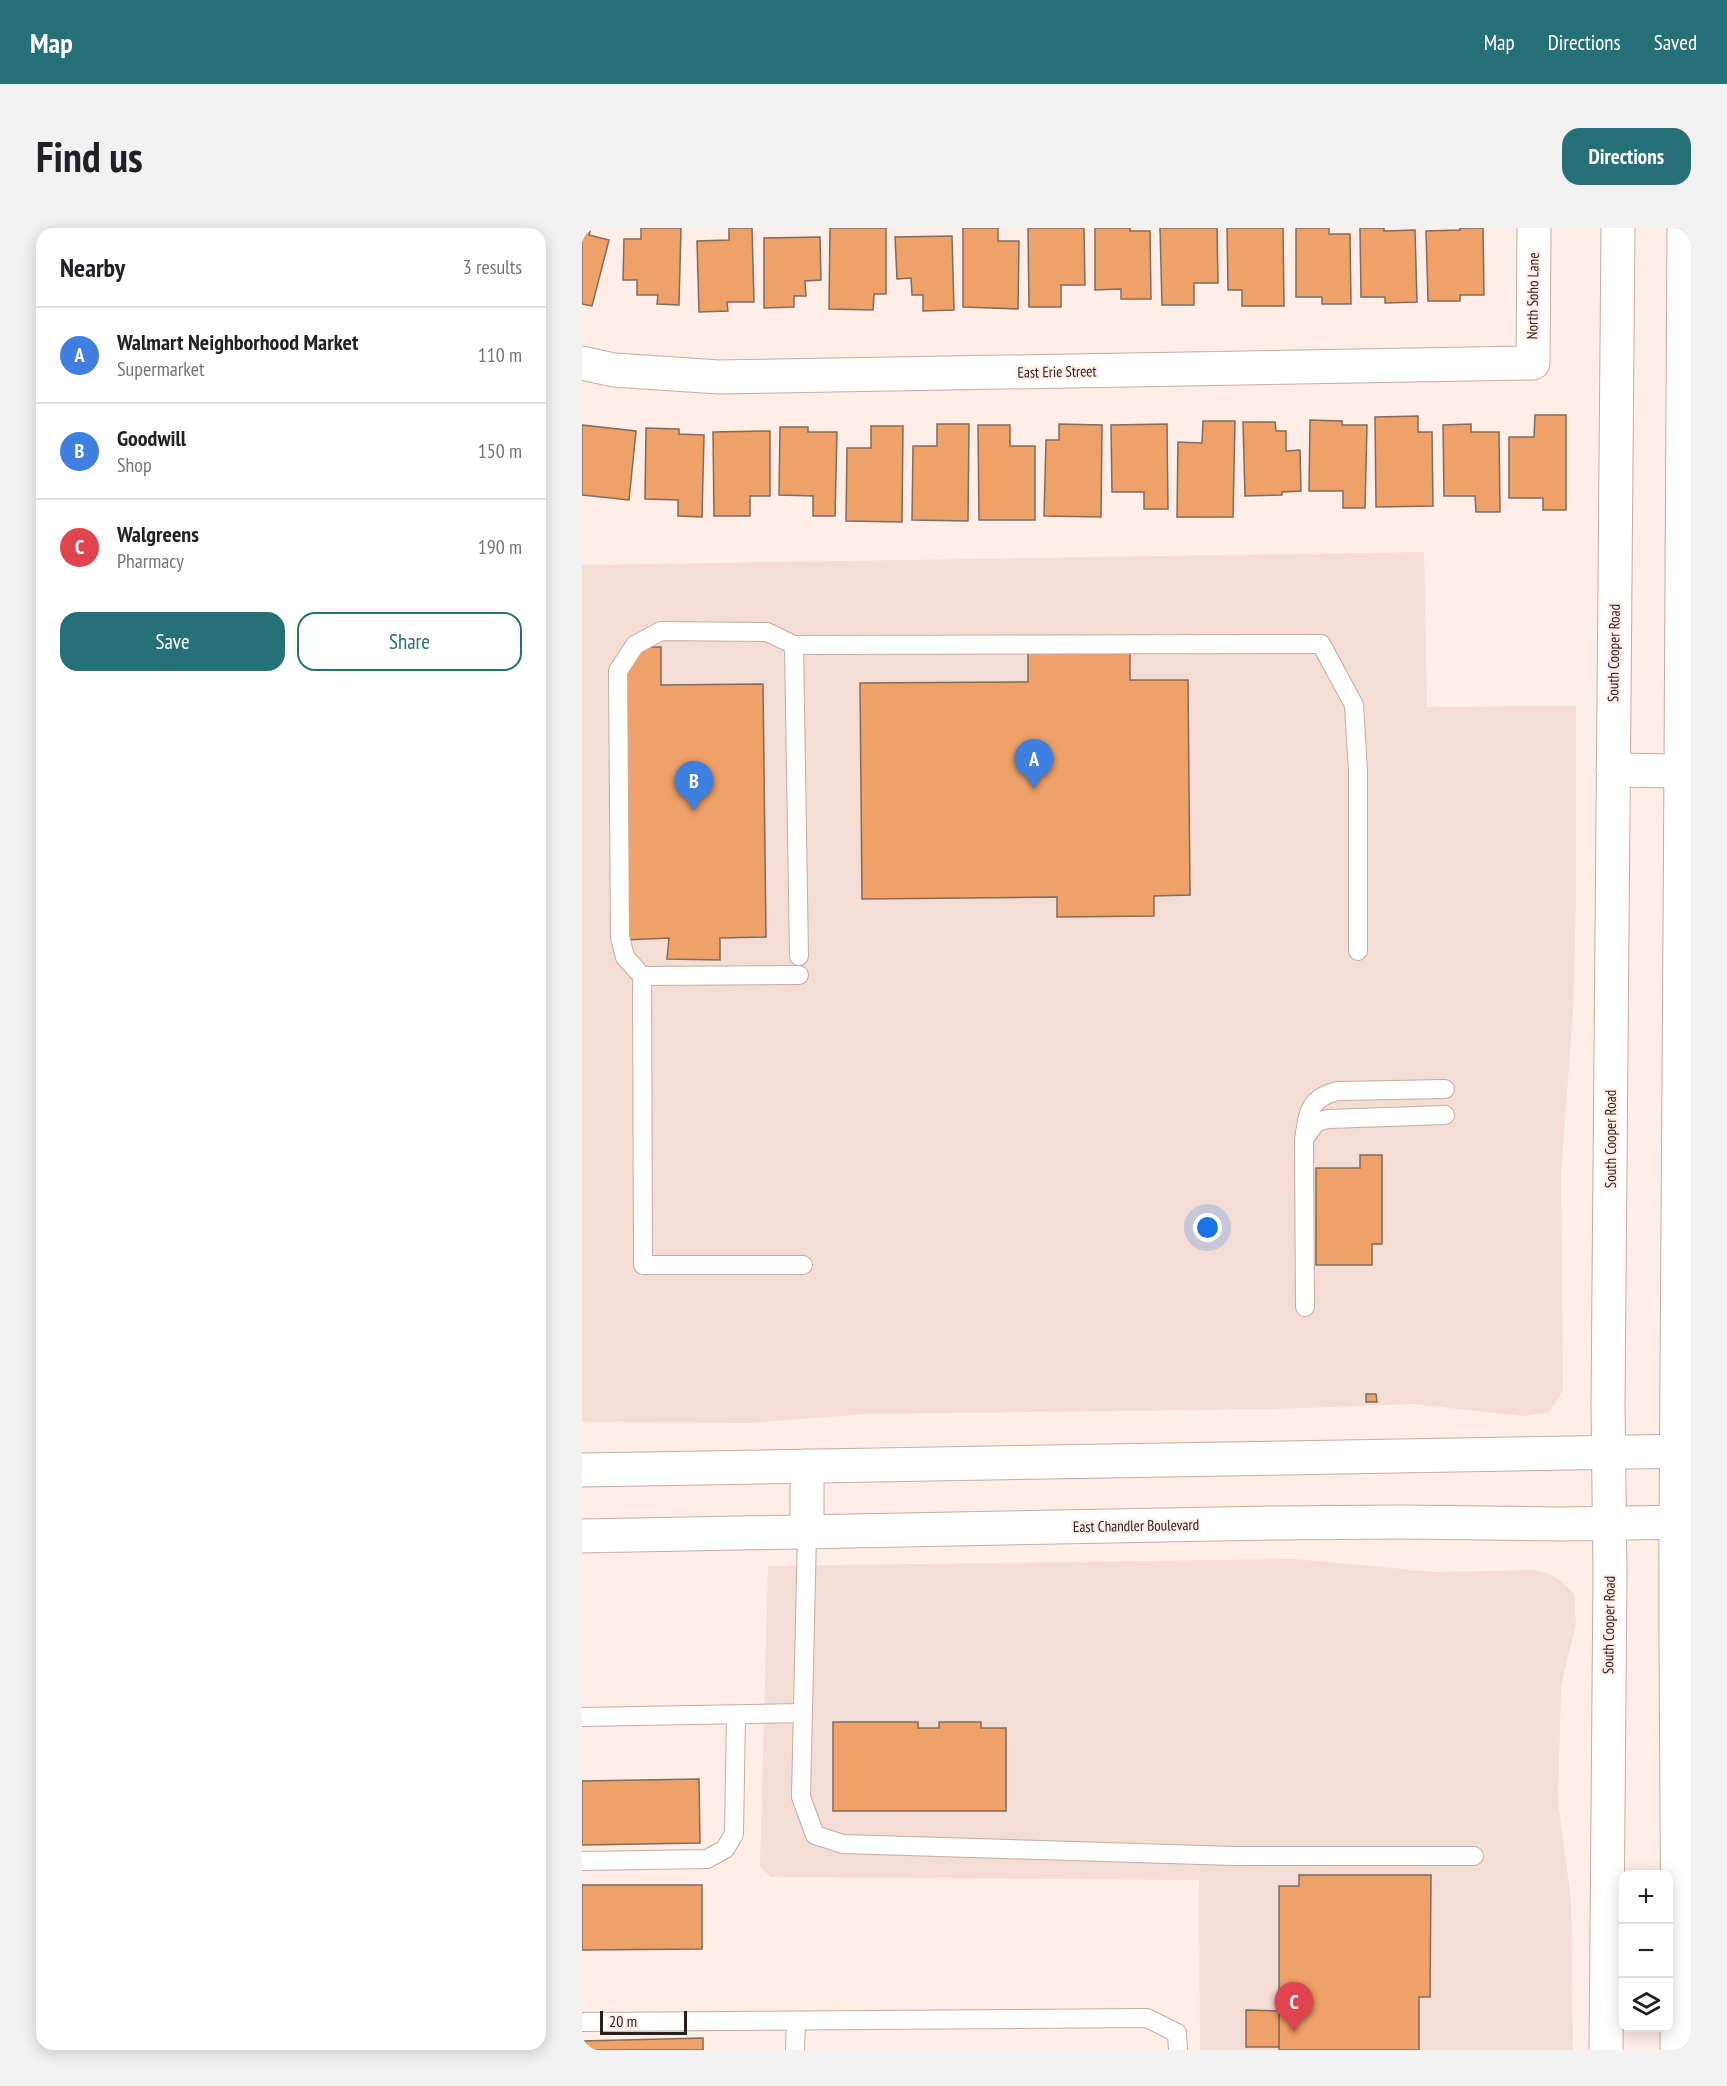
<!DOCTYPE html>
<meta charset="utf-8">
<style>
body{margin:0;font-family:"PT Sans Narrow",sans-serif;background:#f2f2f2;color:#202124}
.controls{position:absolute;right:18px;bottom:18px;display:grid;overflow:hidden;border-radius:12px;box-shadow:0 3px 15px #0003}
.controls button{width:54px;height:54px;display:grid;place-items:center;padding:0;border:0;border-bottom:2px solid #e0e0e0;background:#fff;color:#202124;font:30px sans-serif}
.scale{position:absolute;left:18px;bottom:15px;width:87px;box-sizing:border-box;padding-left:6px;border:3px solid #2a1f1b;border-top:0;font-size:16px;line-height:21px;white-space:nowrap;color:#2a1f1b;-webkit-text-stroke:4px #ffede7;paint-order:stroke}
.you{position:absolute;left:626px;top:1000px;width:21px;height:21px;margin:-15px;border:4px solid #fff;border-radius:50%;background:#1a73e8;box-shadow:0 0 0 9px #1a73e833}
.badge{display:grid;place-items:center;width:39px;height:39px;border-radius:50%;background:#267078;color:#fff;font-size:20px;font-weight:700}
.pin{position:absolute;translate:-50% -50px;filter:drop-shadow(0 2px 3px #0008)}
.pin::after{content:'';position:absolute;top:32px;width:21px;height:18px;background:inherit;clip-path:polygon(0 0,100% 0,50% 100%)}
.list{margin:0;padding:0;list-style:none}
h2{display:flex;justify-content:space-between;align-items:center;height:78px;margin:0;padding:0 24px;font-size:26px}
h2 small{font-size:20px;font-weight:400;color:#757577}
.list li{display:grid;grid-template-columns:39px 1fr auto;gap:18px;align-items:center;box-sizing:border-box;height:96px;padding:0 24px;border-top:2px solid #e0e0e0}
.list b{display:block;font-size:22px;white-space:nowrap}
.list p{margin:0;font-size:20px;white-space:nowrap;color:#757577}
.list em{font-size:20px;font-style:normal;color:#757577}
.actions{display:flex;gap:12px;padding:18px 24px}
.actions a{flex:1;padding:14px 0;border:2px solid #267078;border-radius:18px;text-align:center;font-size:21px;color:#267078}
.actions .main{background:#267078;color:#fff}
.icon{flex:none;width:33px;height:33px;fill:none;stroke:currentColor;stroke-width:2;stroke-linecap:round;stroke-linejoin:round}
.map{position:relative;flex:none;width:1109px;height:1822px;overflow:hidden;border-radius:18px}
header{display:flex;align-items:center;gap:36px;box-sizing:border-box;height:84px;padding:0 30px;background:#267078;color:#fff}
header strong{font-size:28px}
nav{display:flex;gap:33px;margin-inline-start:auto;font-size:21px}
.intro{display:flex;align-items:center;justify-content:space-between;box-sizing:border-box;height:144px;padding:0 36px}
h1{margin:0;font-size:42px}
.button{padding:15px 27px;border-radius:18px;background:#267078;color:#fff;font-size:21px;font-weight:700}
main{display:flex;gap:36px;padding:0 36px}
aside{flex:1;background:#fff;border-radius:18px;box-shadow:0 3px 15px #0003}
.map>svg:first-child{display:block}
.built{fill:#f3ddd4}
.building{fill:#eea168;stroke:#816b5c;stroke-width:1.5}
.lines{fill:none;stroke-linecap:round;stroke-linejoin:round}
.service-casing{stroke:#c7aca2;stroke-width:20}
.minor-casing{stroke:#c7aca2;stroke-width:35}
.secondary-casing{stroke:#c7aca2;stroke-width:35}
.service{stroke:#fff;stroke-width:18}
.minor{stroke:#fff;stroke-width:33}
.secondary{stroke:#fff;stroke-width:33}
.labels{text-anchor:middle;stroke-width:4.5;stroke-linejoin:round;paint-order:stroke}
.street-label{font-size:15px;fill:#2a1f1b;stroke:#ffede7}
</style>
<header>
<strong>Map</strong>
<nav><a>Map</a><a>Directions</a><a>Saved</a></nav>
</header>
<div class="intro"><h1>Find us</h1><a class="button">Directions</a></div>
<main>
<aside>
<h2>Nearby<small>3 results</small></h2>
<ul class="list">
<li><span class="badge" style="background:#3f7fe0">A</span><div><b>Walmart Neighborhood Market</b><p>Supermarket</p></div><em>110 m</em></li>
<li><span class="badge" style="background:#3f7fe0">B</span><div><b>Goodwill</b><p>Shop</p></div><em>150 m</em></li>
<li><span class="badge" style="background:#e0444e">C</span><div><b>Walgreens</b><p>Pharmacy</p></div><em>190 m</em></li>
</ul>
<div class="actions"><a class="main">Save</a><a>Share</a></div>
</aside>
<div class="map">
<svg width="1109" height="1822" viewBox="0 0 1109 1822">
<rect width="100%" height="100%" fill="#ffede7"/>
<!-- built -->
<g class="built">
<polygon points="842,324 845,479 994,478 994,671 991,783 979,947 981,1162 976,1172 965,1185 941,1188 831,1176 693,1181 286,1186 166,1195 0,1194 0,337"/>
<polygon points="712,1331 854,1344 951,1342 965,1345 979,1353 992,1366 994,1396 979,1457 976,1574 989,1672 991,1822 618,1822 617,1652 189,1649 178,1638 186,1338"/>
</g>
<!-- building -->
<g class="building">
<polygon points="0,0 9,0 7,7 27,12 10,78 0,76"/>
<polygon points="59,0 99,0 97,77 75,76 76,67 55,67 55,52 41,52 42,11 59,11"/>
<polygon points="147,0 170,0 172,74 145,74 146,83 117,84 115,13 147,12"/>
<polygon points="248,0 304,0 304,66 292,66 291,82 247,81"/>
<polygon points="381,0 416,0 416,13 437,13 436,81 381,79"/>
<polygon points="446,0 502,0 503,57 479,57 479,79 447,79"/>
<polygon points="513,0 548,0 548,3 568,3 569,71 539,71 539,61 513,62"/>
<polygon points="578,0 635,0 636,55 612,55 612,77 580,77"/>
<polygon points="645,0 701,0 702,78 660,78 660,62 646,62"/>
<polygon points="714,0 747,0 747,6 768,6 769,76 740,76 740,69 714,69"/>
<polygon points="778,0 802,0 802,3 833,2 835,74 803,75 803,69 779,69"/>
<polygon points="878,0 901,0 902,67 878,67 878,73 846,73 844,3 878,2"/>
<polygon points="370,8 372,82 341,83 341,67 330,67 329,50 315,51 313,9"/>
<polygon points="238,9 239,52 223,53 224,68 212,68 212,79 182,80 182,10"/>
<polygon points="953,187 984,187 984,282 961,282 961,270 927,270 927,209 952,209"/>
<polygon points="836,188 836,204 850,204 851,278 794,279 793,189"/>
<polygon points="728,192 760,193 760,197 785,197 783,280 761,280 761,263 727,263"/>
<polygon points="621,193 653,193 651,289 595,289 596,214 620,215"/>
<polygon points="661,194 693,194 694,203 704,203 704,223 718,222 719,263 700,264 700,267 663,268"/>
<polygon points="355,196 387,196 386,293 330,292 331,218 355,218"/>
<polygon points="477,196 520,197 519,289 462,288 464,212 477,212"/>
<polygon points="585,196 586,281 562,281 562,264 530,264 529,197"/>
<polygon points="889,196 889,204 917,204 918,284 894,284 893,268 862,268 861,197"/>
<polygon points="0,197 54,203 47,272 0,267"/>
<polygon points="396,197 428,197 428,218 453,218 453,292 397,292"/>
<polygon points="289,198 321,198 320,294 264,293 265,220 289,220"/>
<polygon points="198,199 226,199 226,204 255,204 253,288 231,288 231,268 197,267"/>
<polygon points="64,200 97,201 97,206 122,207 120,289 96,288 96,272 63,271"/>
<polygon points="188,203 188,268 168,268 168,288 132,288 131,204"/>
<polygon points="62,419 79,419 79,457 181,456 184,709 138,710 138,732 85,731 87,710 42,712 40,446"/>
<polygon points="548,421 548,452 606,452 608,667 572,668 572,688 475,689 475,669 280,671 278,455 446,454 446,422"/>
<polygon points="778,927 800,927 800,1016 790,1016 790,1037 734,1037 734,940 778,940"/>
<polygon points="784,1166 794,1166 795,1174 784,1174"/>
<polygon points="251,1494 336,1494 336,1500 357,1500 357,1494 399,1494 399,1500 424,1500 424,1583 251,1583"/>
<polygon points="117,1551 118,1615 0,1617 0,1553"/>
<polygon points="717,1647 849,1647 848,1769 837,1769 837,1822 697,1822 697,1658 717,1658"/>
<polygon points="0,1657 120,1657 120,1721 0,1722"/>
<polygon points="664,1782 697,1783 697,1819 664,1819"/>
<polygon points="121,1810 121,1822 0,1822 0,1813"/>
</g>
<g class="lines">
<defs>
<g id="service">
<polyline points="212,417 185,404 79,403 53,417 36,443 38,709 43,729 60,748 217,747"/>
<polyline points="217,728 212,417 739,416 772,477 776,543 776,723"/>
<polyline points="60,748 61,1037 221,1037"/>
<polyline points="723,910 734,894 746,891 863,887"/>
<path d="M723,1079L722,912C726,885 726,870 756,863L863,861"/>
<polyline points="225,1305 219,1569 233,1607 261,1616 652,1628 892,1628"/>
<polyline points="0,1489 221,1485"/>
<polyline points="0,1633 125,1631 143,1621 152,1606 154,1487"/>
<polyline points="0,1794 565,1790 595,1805 596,1822"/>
<polyline points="213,1822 214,1793"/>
</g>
<polyline id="minor" points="0,135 32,142 137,149 951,135 952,0"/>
<g id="secondary">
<polyline points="1031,542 1098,543"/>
<polyline points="225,1238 225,1305"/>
<polyline points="0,1242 1109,1223"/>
<polyline points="0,1308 694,1295 819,1294 979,1296 1109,1294"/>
<polyline points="1024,1822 1028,1346 1026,1176 1036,0"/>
<path d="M1095,1822C1097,1645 1093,1468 1094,1291C1096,861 1101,430 1102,0"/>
</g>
</defs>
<!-- service casing -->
<use href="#service" class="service-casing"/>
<!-- minor casing -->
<use href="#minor" class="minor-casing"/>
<!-- secondary casing -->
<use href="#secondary" class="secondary-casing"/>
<!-- service -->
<use href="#service" class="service"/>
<!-- minor -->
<use href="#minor" class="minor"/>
<!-- secondary -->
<use href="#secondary" class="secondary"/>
</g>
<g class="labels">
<!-- street labels -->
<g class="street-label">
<text transform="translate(951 68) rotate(-89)" y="5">North Soho Lane</text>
<text transform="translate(475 144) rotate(-1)" y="5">East Erie Street</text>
<text transform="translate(1032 425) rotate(-89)" y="5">South Cooper Road</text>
<text transform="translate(1029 911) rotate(-90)" y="5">South Cooper Road</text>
<text transform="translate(554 1298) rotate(-1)" y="5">East Chandler Boulevard</text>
<text transform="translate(1027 1397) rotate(-89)" y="5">South Cooper Road</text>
</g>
</g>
</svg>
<div class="controls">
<button>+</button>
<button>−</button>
<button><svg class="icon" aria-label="layers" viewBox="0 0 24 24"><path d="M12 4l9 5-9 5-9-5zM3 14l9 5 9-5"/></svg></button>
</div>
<div class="scale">20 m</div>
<div class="you"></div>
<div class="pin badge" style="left:452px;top:561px;background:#3f7fe0">A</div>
<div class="pin badge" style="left:112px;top:583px;background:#3f7fe0">B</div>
<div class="pin badge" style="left:712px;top:1804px;background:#e0444e">C</div>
</div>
</main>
